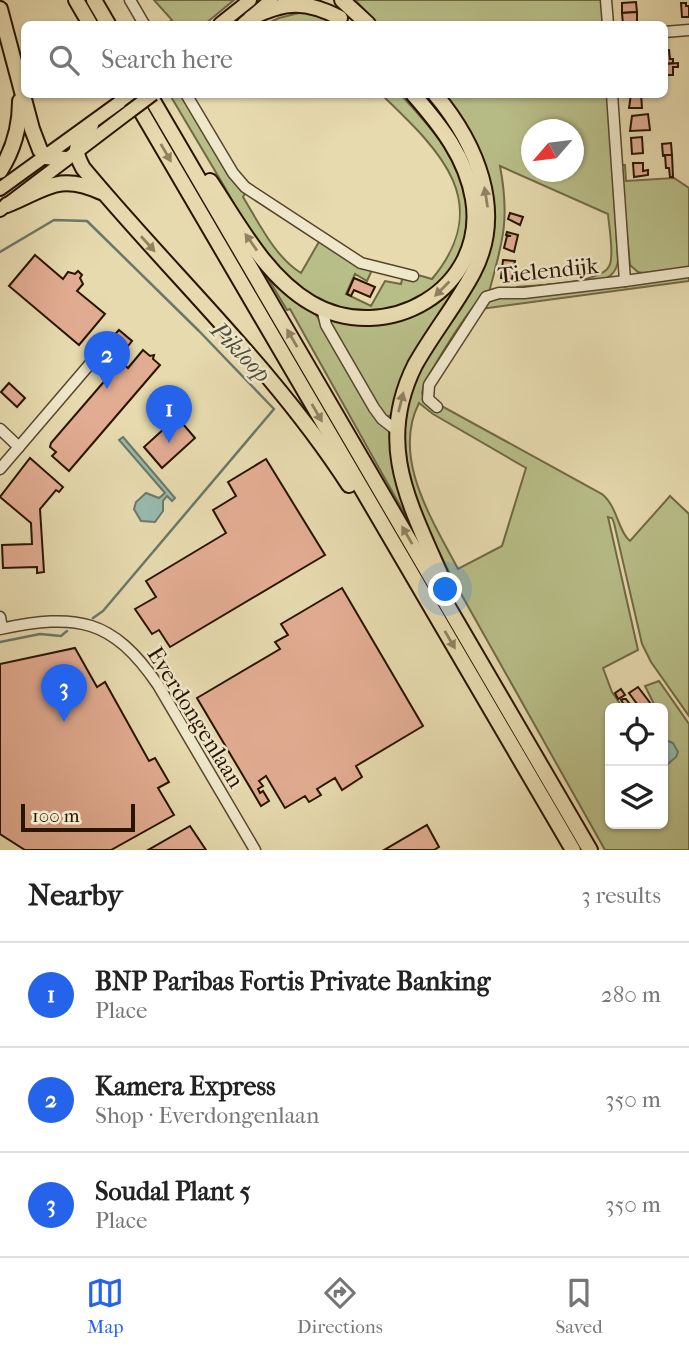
<!DOCTYPE html>
<meta charset="utf-8">
<style>
body{margin:0;font-family:"IM FELL French Canon",serif;background:#f6f6f6;color:#222}
.controls{position:absolute;right:21px;bottom:21px;display:grid;overflow:hidden;border-radius:10px;box-shadow:0 2px 5px #0004}
.controls button{width:63px;height:63px;display:grid;place-items:center;padding:0;border:0;border-bottom:2px solid #e0e0e0;background:#fff;color:#222;font:35px sans-serif}
.compass{position:absolute;left:521px;top:119px;width:63px;height:63px;border-radius:50%;background:#fff;box-shadow:0 2px 5px #0004;rotate:242deg}
.scale{position:absolute;left:21px;bottom:18px;width:114px;box-sizing:border-box;padding-left:7px;border:4px solid #291400;border-top:0;font-size:19px;line-height:24px;white-space:nowrap;color:#291400;-webkit-text-stroke:5px #efe7ca;paint-order:stroke}
.you{position:absolute;left:446px;top:590px;width:24px;height:24px;margin:-18px;border:5px solid #fff;border-radius:50%;background:#1a73e8;box-shadow:0 0 0 10px #1a73e833}
.badge{display:grid;place-items:center;width:46px;height:46px;border-radius:50%;background:#2563eb;color:#fff;font-size:23px;font-weight:700}
.pin{position:absolute;translate:-50% -58px;filter:drop-shadow(0 2px 4px #0008)}
.pin::after{content:'';position:absolute;top:37px;width:24px;height:21px;background:inherit;clip-path:polygon(0 0,100% 0,50% 100%)}
.list{margin:0;padding:0;list-style:none}
h2{display:flex;justify-content:space-between;align-items:center;height:91px;margin:0;padding:0 28px;font-size:30px}
h2 small{font-size:23px;font-weight:400;color:#767676}
.list li{display:grid;grid-template-columns:46px 1fr auto;gap:21px;align-items:center;box-sizing:border-box;height:105px;padding:0 28px;border-top:2px solid #e0e0e0}
.list b{display:block;font-size:26px;white-space:nowrap}
.list p{margin:0;font-size:23px;white-space:nowrap;color:#767676}
.list em{font-size:23px;font-style:normal;color:#767676}
.icon{flex:none;width:38px;height:38px;fill:none;stroke:currentColor;stroke-width:2;stroke-linecap:round;stroke-linejoin:round}
.map{position:relative;flex:none;width:689px;height:850px;overflow:hidden}
.search{position:absolute;background:#fff;box-shadow:0 2px 5px #0004;left:21px;right:21px;top:21px;height:77px;display:flex;align-items:center;gap:18px;box-sizing:border-box;padding:0 24px;border-radius:10px;color:#767676;font-size:26px}
.sheet{height:406px;background:#fff}
nav{display:flex;justify-content:space-around;align-items:center;box-sizing:border-box;height:98px;border-top:2px solid #e0e0e0;background:#fff;font-size:19px;color:#767676}
nav a{display:grid;justify-items:center;gap:4px}
nav .on{color:#2563eb}
.map>svg:first-child{display:block}
.green{fill:#b8be88;stroke:#706944;stroke-width:2;fill-rule:evenodd}
.water{fill:#97baaf;stroke:#6b7869;stroke-width:2}
.lines{fill:none;stroke-linecap:round;stroke-linejoin:round}
.stream{stroke:#6b7869;stroke-width:2.5}
.building{fill:#e2ac92;stroke:#291400;stroke-width:2}
.minor-casing{stroke:#58462c;stroke-width:13}
.major-casing{stroke:#291400;stroke-width:16}
.highway-casing{stroke:#291400;stroke-width:18}
.minor{stroke:#efe7ca;stroke-width:10}
.major{stroke:#e6daae;stroke-width:12}
.highway{stroke:#e6daae;stroke-width:14}
.major-bridge-casing{stroke:#291400;stroke-width:16;stroke-linecap:butt}
.major-bridge{stroke:#e6daae;stroke-width:12}
.oneway{fill:#918160}
.labels{text-anchor:middle;stroke-width:5;stroke-linejoin:round;paint-order:stroke}
.street-label{font-size:23px;fill:#291400;stroke:#efe7ca}
.water-label{font-size:24px;font-style:italic;fill:#504e3d;stroke:#efe7ca}
</style>
<div class="map">
<svg width="689" height="850" viewBox="0 0 689 850">
<rect width="100%" height="100%" fill="#e6daae"/>
<filter id="stains"><feTurbulence type="fractalNoise" baseFrequency=".00286" numOctaves="4"/><feColorMatrix values="0 0 0 0 .2 0 0 0 0 .09 0 0 0 0 .02 0 0 0 .5 -.17"/></filter>
<radialGradient id="worn" r=".72"><stop offset=".6" stop-color="#630" stop-opacity="0"/><stop offset="1" stop-color="#630" stop-opacity=".3"/></radialGradient>
<!-- green -->
<g class="green">
<polygon points="154,0 234,0 205,24 166,24 172,20"/>
<polygon points="355,0 602,0 603,24 378,24"/>
<polygon points="303,12 329,19 335,24 266,24 279,18"/>
<path d="M170,95H182L246,192L243,197C259,223 275,257 301,273L320,240L372,270L367,281L355,274L346,294L371,306L385,281L401,284L404,271L432,279C496,202 438,149 382,95H401C430,127 459,156 467,201C468,207 470,215 470,222C469,241 453,275 438,288C413,308 374,317 343,309C327,305 309,294 296,284C264,260 243,220 224,186C206,156 188,125 170,95Z"/>
<path d="M421,95H425C480,162 506,212 456,292C443,314 427,333 415,355C410,364 404,374 401,384C399,392 398,402 394,410C392,415 392,414 387,417L380,412L328,318L331,317C405,348 489,279 479,201C473,159 447,126 421,95Z"/>
<path d="M443,95H608L618,260C617,270 611,277 602,280L516,290L517,287C536,285 605,284 610,264C614,253 609,227 608,214L500,166C510,219 503,241 489,292C474,297 436,364 425,381L422,393L428,404H438L602,494C618,507 618,532 630,541L670,496L689,514V716L651,662L642,644L614,523L612,518L608,517L638,650L603,668L612,692L623,708H610V824H663V708H649L654,704L645,686L659,681L689,724V850H605L451,576L428,530L405,470L403,416L417,373L493,229C499,178 474,134 443,95ZM532,130H574V172H532ZM419,403L433,414L526,468L502,546L458,569C433,521 391,458 419,403Z"/>
<polygon points="150,108 583,850 579,850 147,110"/>
<polygon points="620,165 625,165 626,181 674,178 689,188 689,268 644,273 638,272 630,265"/>
<polygon points="258,262 311,306 373,414 390,432 410,516 407,518 290,309 287,310"/>
<polygon points="689,276 689,281 481,309 487,301 496,298 552,295"/>
</g>
<!-- water -->
<g class="water">
<polygon points="123,437 175,498 172,501 167,496 163,501 163,511 155,522 141,521 134,509 136,502 146,493 159,498 165,493 119,440"/>
<polygon points="663,739 673,743 678,752 676,757 663,768"/>
</g>
<g class="lines">
<!-- stream -->
<g class="stream">
<polyline points="0,252 54,220 87,221 199,331 274,409 103,611 93,618"/>
<polyline points="0,642 40,634 61,636 67,631"/>
</g>
</g>
<!-- building -->
<g class="building">
<polygon points="636,2 637,12 622,13 622,3"/>
<polygon points="681,3 686,3 686,6 689,6 689,17 682,17"/>
<polygon points="637,12 637,23 623,24 622,13"/>
<polygon points="665,50 669,50 670,59 673,59 673,63 666,64"/>
<polygon points="678,63 678,67 673,67 673,75 667,75 666,64"/>
<polygon points="631,94 641,94 642,108 629,108"/>
<polygon points="648,114 650,130 630,131 632,116"/>
<polygon points="642,137 643,153 632,154 631,138"/>
<polygon points="671,143 672,155 663,156 662,144"/>
<polygon points="665,155 672,155 673,177 670,177 669,168 666,168"/>
<polygon points="633,163 643,163 643,171 648,170 648,175 634,177"/>
<polygon points="510,213 523,217 520,225 508,219"/>
<polygon points="507,232 518,235 514,252 504,248 507,236 511,236 506,235"/>
<polygon points="35,255 63,279 68,272 75,274 78,271 82,275 80,278 83,284 77,291 105,314 79,345 9,286"/>
<polygon points="503,260 515,261 512,280 501,278"/>
<polygon points="354,278 375,287 370,297 354,290 351,296 347,294"/>
<polygon points="119,330 132,341 121,355 107,343"/>
<polygon points="143,350 150,356 154,355 153,359 160,365 69,471 52,456 56,452 50,447 51,443 114,370 122,363 128,368"/>
<polygon points="9,383 25,398 17,407 1,392"/>
<polygon points="177,417 195,438 162,468 144,447"/>
<polygon points="30,458 63,487 59,492 56,490 40,509 44,572 37,573 37,567 3,568 2,545 32,544 31,523 0,497"/>
<polygon points="266,459 325,555 170,647 159,630 152,634 135,609 156,597 146,581 226,533 213,510 236,496 228,482"/>
<polygon points="342,588 423,726 356,766 362,777 342,790 335,778 317,789 321,795 309,802 305,796 285,808 266,776 259,781 263,786 258,789 260,793 263,791 269,801 261,806 197,698 280,649 275,642 288,635 281,624"/>
<polygon points="75,648 97,687 105,682 149,761 155,758 169,782 158,788 174,815 111,850 25,850 0,834 0,664"/>
<polygon points="638,687 651,704 645,708 640,708 629,693"/>
<polygon points="621,689 625,695 618,699 615,693"/>
<polygon points="623,699 626,699 632,707 626,708 621,700"/>
<polygon points="427,825 439,847 434,850 384,850"/>
<polygon points="190,826 206,850 148,850"/>
</g>
<g class="lines">
<defs>
<g id="minor">
<polyline points="130,0 144,24"/>
<polyline points="606,0 608,24"/>
<polyline points="664,32 689,30"/>
<polyline points="186,94 233,173 245,187 361,263 413,276"/>
<polyline points="612,94 625,281 689,272"/>
<polyline points="322,308 326,325 374,408 382,419 396,430"/>
<polyline points="437,407 428,399 429,385 486,297 499,293 524,293 625,281"/>
<polyline points="0,429 19,447"/>
<polyline points="0,469 101,351"/>
<polyline points="0,617 2,628"/>
<path d="M0,629C77,613 112,618 158,685L255,850"/>
</g>
<g id="major">
<polyline points="220,24 250,0"/>
<polyline points="243,24 271,0"/>
<polyline points="0,189 131,94"/>
<polyline points="0,210 129,112"/>
</g>
<g id="highway">
<polyline points="76,0 90,24"/>
<polyline points="94,0 108,24"/>
<polyline points="342,0 368,24"/>
<polyline points="0,9 32,129 40,150 46,157 65,159"/>
<path d="M251,18C285,1 306,0 340,18"/>
<polyline points="131,94 573,850"/>
<polyline points="149,94 590,850"/>
<path d="M435,94C476,143 506,211 473,273C456,305 433,333 415,365C374,447 412,507 444,583"/>
<path d="M91,125C80,145 70,144 83,168C171,274 274,369 349,485"/>
<path d="M0,171C14,149 20,127 20,101"/>
<path d="M210,181C238,223 266,277 311,303C386,347 488,289 473,199C466,157 440,125 413,94"/>
<path d="M7,205C45,190 58,172 101,192"/>
</g>
</defs>
<!-- minor casing -->
<use href="#minor" class="minor-casing"/>
<!-- major casing -->
<use href="#major" class="major-casing"/>
<!-- highway casing -->
<use href="#highway" class="highway-casing"/>
<!-- minor -->
<use href="#minor" class="minor"/>
<!-- major -->
<use href="#major" class="major"/>
<!-- highway -->
<use href="#highway" class="highway"/>
<defs>
<polyline id="major-bridge" points="129,112 153,94"/>
</defs>
<!-- major-bridge casing -->
<use href="#major-bridge" class="major-bridge-casing"/>
<!-- major-bridge -->
<use href="#major-bridge" class="major-bridge"/>
</g>
<!-- one-way arrows -->
<defs><path id="oneway-solid" d="M-6-.8H1V-3.2L6.5 0L1 3.2V.8H-6Z" transform="scale(1.75)"/></defs>
<g class="oneway">
<use href="#oneway-solid" transform="translate(166 153) rotate(60)"/>
<use href="#oneway-solid" transform="translate(486 197) rotate(-99)"/>
<use href="#oneway-solid" transform="translate(251 242) rotate(-125)"/>
<use href="#oneway-solid" transform="translate(148 244) rotate(48)"/>
<use href="#oneway-solid" transform="translate(442 289) rotate(135)"/>
<use href="#oneway-solid" transform="translate(292 338) rotate(-120)"/>
<use href="#oneway-solid" transform="translate(401 402) rotate(-76)"/>
<use href="#oneway-solid" transform="translate(317 413) rotate(60)"/>
<use href="#oneway-solid" transform="translate(407 535) rotate(-120)"/>
<use href="#oneway-solid" transform="translate(450 640) rotate(60)"/>
</g>
<g class="labels">
<!-- street labels -->
<g class="street-label">
<text transform="translate(548 270) rotate(-6)" y="8">Tielendijk</text>
<text transform="translate(196 717) rotate(58)" y="8">Everdongenlaan</text>
</g>
<!-- water labels -->
<g class="water-label">
<text transform="translate(241 352) rotate(45)" y="8">Pikloop</text>
</g>
</g>
<rect width="100%" height="100%" filter="url(#stains)"/>
<rect width="100%" height="100%" fill="url(#worn)"/>
</svg>
<div class="controls">
<button><svg class="icon" aria-label="locate" viewBox="0 0 24 24"><circle cx="12" cy="12" r="6"/><path d="M12 2v4M12 18v4M2 12h4M18 12h4"/></svg></button>
<button><svg class="icon" aria-label="layers" viewBox="0 0 24 24"><path d="M12 4l9 5-9 5-9-5zM3 14l9 5 9-5"/></svg></button>
</div>
<svg class="compass" viewBox="-18 -18 36 36"><path d="M0-13l5 13h-10z" fill="#e53935"/><path d="M0 13l5-13h-10z" fill="#767676"/></svg>
<div class="scale">100 m</div>
<div class="you"></div>
<div class="pin badge" style="left:169px;top:443px">1</div>
<div class="pin badge" style="left:107px;top:389px">2</div>
<div class="pin badge" style="left:64px;top:722px">3</div>
<div class="search"><svg class="icon" aria-label="search" viewBox="0 0 24 24"><circle cx="10" cy="10" r="6"/><path d="M15 15l6 6"/></svg>Search here</div>
</div>
<section class="sheet">
<h2>Nearby<small>3 results</small></h2>
<ul class="list">
<li><span class="badge">1</span><div><b>BNP Paribas Fortis Private Banking</b><p>Place</p></div><em>280 m</em></li>
<li><span class="badge">2</span><div><b>Kamera Express</b><p>Shop · Everdongenlaan</p></div><em>350 m</em></li>
<li><span class="badge">3</span><div><b>Soudal Plant 5</b><p>Place</p></div><em>350 m</em></li>
</ul>
</section>
<nav>
<a class="on"><svg class="icon" aria-label="map" viewBox="0 0 24 24"><path d="M3 6l6-2 6 2 6-2v14l-6 2-6-2-6 2zM9 4v14M15 6v14"/></svg>Map</a>
<a><svg class="icon" aria-label="directions" viewBox="0 0 24 24"><path d="M12 3l9 9-9 9-9-9zM9 14v-3h6M13 9l2 2-2 2"/></svg>Directions</a>
<a><svg class="icon" aria-label="saved" viewBox="0 0 24 24"><path d="M7 4h10v16l-5-4-5 4z"/></svg>Saved</a>
</nav>
